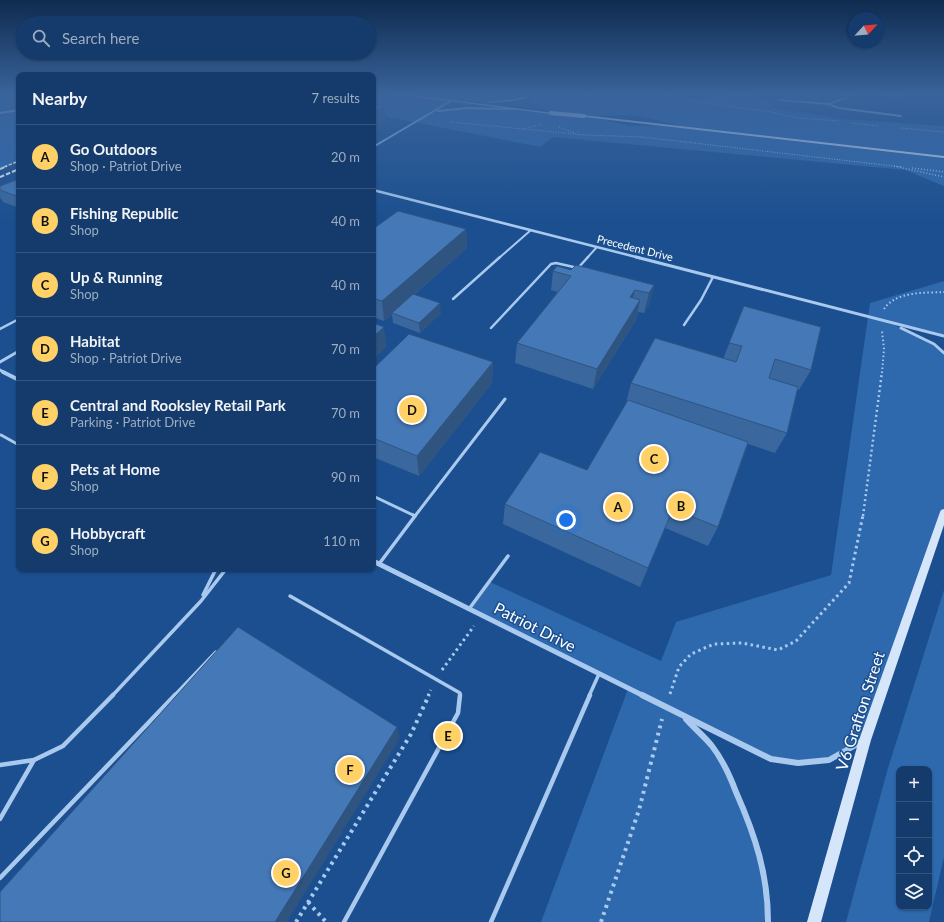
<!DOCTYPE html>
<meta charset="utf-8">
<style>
body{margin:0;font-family:Lato,sans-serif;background:#1d4271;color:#f1f3f6}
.controls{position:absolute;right:12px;bottom:12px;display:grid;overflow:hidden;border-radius:8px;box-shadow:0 1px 3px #0004}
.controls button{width:36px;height:36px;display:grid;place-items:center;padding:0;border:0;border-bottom:1px solid #33557e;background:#143b6b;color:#f1f3f6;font:20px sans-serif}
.compass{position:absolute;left:848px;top:12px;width:36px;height:36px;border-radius:50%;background:#143b6b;box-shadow:0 1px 3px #0004;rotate:64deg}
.you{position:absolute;left:566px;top:520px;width:14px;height:14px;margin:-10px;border:3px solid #fff;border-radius:50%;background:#1a73e8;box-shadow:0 0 0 6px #1a73e833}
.badge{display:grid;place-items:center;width:26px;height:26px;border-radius:50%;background:#ffd166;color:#111;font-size:13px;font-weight:700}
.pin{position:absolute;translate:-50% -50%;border:2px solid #fff;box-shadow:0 1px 4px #0006}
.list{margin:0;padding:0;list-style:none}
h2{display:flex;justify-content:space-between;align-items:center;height:52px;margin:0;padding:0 16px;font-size:17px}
h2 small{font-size:13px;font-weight:400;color:#9dadc1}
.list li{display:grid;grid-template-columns:26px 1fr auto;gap:12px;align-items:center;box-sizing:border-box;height:64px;padding:0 16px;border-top:1px solid #33557e}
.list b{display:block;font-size:15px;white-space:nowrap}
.list p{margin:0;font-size:13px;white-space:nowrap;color:#9dadc1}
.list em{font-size:13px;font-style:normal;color:#9dadc1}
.icon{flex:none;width:22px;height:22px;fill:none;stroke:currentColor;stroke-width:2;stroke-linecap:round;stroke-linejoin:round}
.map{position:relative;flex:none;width:944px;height:922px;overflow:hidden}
.search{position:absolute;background:#143b6b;box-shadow:0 1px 3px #0004;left:16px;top:16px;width:360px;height:44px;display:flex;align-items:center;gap:10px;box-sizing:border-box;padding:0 14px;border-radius:22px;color:#9dadc1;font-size:15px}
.panel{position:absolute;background:#143b6b;box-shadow:0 1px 3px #0004;left:16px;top:72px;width:360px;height:500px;border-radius:8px}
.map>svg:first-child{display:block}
.green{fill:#2e69ad;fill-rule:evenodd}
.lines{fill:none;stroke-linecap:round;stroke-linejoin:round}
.path-far5{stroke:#a9c9ee;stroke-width:1;stroke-dasharray:1 1.5;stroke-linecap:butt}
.path-far4{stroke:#a9c9ee;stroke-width:1.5;stroke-dasharray:1 2;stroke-linecap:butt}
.path-far3{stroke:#a9c9ee;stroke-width:2;stroke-dasharray:1.5 2.5;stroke-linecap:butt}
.path-far2{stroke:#a9c9ee;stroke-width:2.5;stroke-dasharray:2 3;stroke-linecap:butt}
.path-far1{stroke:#a9c9ee;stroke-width:3;stroke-dasharray:2.5 3.5;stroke-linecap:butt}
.path{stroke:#a9c9ee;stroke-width:4;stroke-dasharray:3 4.5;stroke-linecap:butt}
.lane-far4{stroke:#a9c9ee;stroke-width:2}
.lane-far3{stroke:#a9c9ee;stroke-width:2.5}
.lane-far2{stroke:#a9c9ee;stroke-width:3}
.lane-far1{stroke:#a9c9ee;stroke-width:3.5}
.lane{stroke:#a9c9ee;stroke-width:4.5}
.street-far5{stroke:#a9c9ee;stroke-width:2}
.street-far4{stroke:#a9c9ee;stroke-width:2.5}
.street-far3{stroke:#a9c9ee;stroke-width:3}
.street-far2{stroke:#a9c9ee;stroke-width:4}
.street-far1{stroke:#a9c9ee;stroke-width:5}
.street{stroke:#a9c9ee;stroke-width:6}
.secondary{fill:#d6e6fa;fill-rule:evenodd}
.rail-far1{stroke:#fff;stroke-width:1.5;stroke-dasharray:3.5 1.5;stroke-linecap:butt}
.rail{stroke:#fff;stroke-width:2;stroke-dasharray:4.5 2;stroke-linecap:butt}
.secondary-bridge{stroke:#d6e6fa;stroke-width:4}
.wall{fill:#3a679d}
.shaded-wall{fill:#305480}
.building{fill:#4478b7;stroke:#305480}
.labels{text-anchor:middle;stroke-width:3;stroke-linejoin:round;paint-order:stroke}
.far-street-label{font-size:11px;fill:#fff;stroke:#1b4f8f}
.near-street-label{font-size:16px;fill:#fff;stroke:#1b4f8f}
</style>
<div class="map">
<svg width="944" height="922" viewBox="0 0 944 922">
<rect width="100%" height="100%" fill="#1b4f8f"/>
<!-- green -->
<g class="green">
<polygon points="0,94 19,94 19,161 0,169"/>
<path d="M373,94H394L451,101L436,111C473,105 512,109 549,112L530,101L536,94H662L673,97L694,99L725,94H743L766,102L775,108L843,119L944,126V186L905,170L553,137L540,147L373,114ZM634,115L678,125L631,126L586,116Z"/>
<path d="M409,94H523C499,109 437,98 409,94Z"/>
<polygon points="944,281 944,336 894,325 934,344 944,353 944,512 865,740 829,760 798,763 771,759 686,718 712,746 730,777 762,861 768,907 764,922 541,922 628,689 469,609 490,582 661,661 676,622 831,575 870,303"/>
<path d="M944,590V857L929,922H846L888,768ZM899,769H929V907H899Z"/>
</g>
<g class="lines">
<!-- path-far5 -->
<g class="path-far5">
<polyline points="662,94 710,104 767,111 798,118 839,121"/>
<polyline points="743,94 769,103"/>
<polyline points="373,96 384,98"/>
<polyline points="580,103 592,94"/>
<polyline points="712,103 731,98 734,94"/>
<polyline points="451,122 585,135 642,137 902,167"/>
<polyline points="852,123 878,126"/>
<polyline points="559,127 575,133"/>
<polyline points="901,128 944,132"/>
<polyline points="523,129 541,124"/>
</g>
<!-- path-far4 -->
<g class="path-far4">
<polyline points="894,166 944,177"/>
<polyline points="912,168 944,172"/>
</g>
<!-- path-far3 -->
<g class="path-far3">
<path d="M884,309C896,291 925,293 944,292"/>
<polyline points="882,373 884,349 882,331"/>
</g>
<!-- path-far2 -->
<polyline class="path-far2" points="863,516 882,372"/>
<!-- path-far1 -->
<g class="path-far1">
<polyline points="442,670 474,626"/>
<polyline points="670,694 679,667 691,654 714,644 742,643 778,650 796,641 849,583 863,515"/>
<polyline points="428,696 431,690"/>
</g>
<!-- path -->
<g class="path">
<polyline points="308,902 326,922"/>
<polyline points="296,922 411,734 429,695"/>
<polyline points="601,922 639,810 662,719"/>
</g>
<!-- lane-far4 -->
<g class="lane-far4">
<polyline points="499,258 531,230"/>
<polyline points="587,258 597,247"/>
</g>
<!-- lane-far3 -->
<g class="lane-far3">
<polyline points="453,299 500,257"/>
<polyline points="684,325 701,300 713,277"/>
<polyline points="491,328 551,264 556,263 578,268 588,257"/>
<polyline points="0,329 19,319"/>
</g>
<!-- lane-far2 -->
<g class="lane-far2">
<polyline points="1,435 19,445"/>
<polyline points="373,496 415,516"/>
<polyline points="415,516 505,399"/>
</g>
<!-- lane-far1 -->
<g class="lane-far1">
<polyline points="379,564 415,516 413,515"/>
<polyline points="203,595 216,569"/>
<polyline points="290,596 460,693 460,696"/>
<polyline points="469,609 508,556"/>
<polyline points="112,696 201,601 226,569"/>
<polyline points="174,696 216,652"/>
<polyline points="589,696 599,674"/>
</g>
<!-- lane -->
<g class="lane">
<polyline points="0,765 34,760 63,746 113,695"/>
<polyline points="0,819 34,760"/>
<polyline points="0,878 175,695"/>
<polyline points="344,922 458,713 460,695"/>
<polyline points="491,922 590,695"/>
</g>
<!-- street-far5 -->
<g class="street-far5">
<polyline points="879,94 901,96"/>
<polyline points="780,100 828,104 839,108 901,116"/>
<polyline points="828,104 846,98 849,94"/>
<polyline points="438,111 467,108 515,109"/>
<polyline points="0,113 19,110"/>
<polyline points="373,147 451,101"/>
</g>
<!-- street-far4 -->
<polyline class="street-far4" points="373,190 640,258"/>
<!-- street-far3 -->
<g class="street-far3">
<polyline points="636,257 944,336"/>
<polyline points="901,328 934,344 944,353"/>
<polyline points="0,362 19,351"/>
<polyline points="0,370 5,373"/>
</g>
<!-- street-far2 -->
<polyline class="street-far2" points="3,372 19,380"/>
<!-- street-far1 -->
<polyline class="street-far1" points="373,561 644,696"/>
<!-- street -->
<g class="street">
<polyline points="642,695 771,759 798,763 829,760 861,742"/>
<path d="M686,719C694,728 704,736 712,746C722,759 730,776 736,792C755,835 768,874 768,922"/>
</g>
<!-- secondary -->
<g class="secondary">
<polygon points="392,94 403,94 553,113 551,114"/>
<polygon points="526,96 527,98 514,101 488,103 486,102 514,99"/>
<polygon points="583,115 944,156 944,158 584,117"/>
<polygon points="944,509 944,525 871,740 821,922 807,922 859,740 940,512 941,510"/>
</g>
<!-- rail-far1 -->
<polyline class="rail-far1" points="4,167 19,161"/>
<!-- rail -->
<g class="rail">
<polyline points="0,169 7,166"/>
<polyline points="0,177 19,169"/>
</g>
<!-- secondary-bridge -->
<polyline class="secondary-bridge" points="551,113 584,116"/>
</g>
<!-- wall -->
<g class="wall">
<polygon points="771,94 776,94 775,97 771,96"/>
<polygon points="778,94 821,94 818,101 796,95 794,99 790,99 791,97"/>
<polygon points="821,94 836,94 835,97"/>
<polygon points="19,104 19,118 13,106"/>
<polygon points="19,179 19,208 3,202 0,197 0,186"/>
<polygon points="373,229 466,229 467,248 414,295 441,313 420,333 393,323 392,315 384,321 373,317"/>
<polygon points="571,270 654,285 649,305 644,313 638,312 636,320 593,389 515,363 517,343 558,292 551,290 553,271"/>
<polygon points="744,306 811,370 799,390 797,389 787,433 775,453 748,444 718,527 708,546 665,528 640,587 503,524 505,504 587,470 626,403 631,383 723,359"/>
<polygon points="493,362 492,383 419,476 373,457 373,369"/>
</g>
<!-- shaded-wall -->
<g class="shaded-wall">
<polygon points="385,106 386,122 373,129 373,112"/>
<polygon points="466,229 467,248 393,313 392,313 392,315 384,321 382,301"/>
<polygon points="654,285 649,305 644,313 649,293"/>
<polygon points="635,290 630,309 630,297"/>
<polygon points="640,300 636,320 593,389 597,369"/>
<polygon points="440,303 441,313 420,333 419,323"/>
<polygon points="384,327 387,347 373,360 373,337"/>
<polygon points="493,362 492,383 419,476 417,456"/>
<polygon points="397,727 400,738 287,922 275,922"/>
</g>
<!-- building -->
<g class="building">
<polygon points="19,104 19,109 13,106"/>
<polygon points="373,104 385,106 373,112"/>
<polygon points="19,179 19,197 0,190 0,186"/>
<polygon points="398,211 466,229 382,301 373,298 373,229"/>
<polygon points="576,265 654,285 649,293 635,290 630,297 640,300 597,369 517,343 571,276 553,271 557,266 571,270"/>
<polygon points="413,294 440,303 419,323 392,313"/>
<polygon points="744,306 821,327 811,370 775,359 769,378 798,387 787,433 631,383 655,338 736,362 742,346 729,343"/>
<polygon points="373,323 384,327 373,337"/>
<polygon points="409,334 493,362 417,456 373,438 373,369"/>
<polygon points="628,400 748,442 718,527 673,509 648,568 505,504 540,452 587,470"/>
<polygon points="238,627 397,727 275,922 0,922 0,892"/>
</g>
<!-- sky -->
<linearGradient id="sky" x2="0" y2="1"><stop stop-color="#0f2b4f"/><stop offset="0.42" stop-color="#39639b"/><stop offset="1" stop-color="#39639b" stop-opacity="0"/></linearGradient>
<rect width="944" height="223" fill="url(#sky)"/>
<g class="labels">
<!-- far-street labels -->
<g class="far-street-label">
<text transform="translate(635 248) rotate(14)" y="4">Precedent Drive</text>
</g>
<!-- near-street labels -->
<g class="near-street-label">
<text transform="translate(535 627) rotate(27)" y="6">Patriot Drive</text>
<text transform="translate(860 711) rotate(-72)" y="6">V6 Grafton Street</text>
</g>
</g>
</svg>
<div class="controls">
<button>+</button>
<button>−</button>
<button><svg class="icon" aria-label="locate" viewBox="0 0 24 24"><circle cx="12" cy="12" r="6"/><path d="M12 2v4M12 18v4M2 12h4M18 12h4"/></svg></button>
<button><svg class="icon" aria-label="layers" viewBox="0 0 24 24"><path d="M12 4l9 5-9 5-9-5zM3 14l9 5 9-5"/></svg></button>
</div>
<svg class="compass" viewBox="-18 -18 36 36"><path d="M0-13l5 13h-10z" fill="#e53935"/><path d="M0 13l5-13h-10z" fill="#9dadc1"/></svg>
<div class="you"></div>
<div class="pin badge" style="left:618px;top:507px">A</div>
<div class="pin badge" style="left:681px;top:506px">B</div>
<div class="pin badge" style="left:654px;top:459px">C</div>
<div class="pin badge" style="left:412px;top:410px">D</div>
<div class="pin badge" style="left:448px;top:736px">E</div>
<div class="pin badge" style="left:350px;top:770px">F</div>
<div class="pin badge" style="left:286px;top:873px">G</div>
<div class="search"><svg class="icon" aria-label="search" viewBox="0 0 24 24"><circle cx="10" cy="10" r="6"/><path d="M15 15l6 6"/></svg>Search here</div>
<section class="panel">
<h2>Nearby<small>7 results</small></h2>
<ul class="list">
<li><span class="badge">A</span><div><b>Go Outdoors</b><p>Shop · Patriot Drive</p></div><em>20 m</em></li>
<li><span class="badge">B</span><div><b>Fishing Republic</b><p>Shop</p></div><em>40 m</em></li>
<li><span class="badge">C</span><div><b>Up &amp; Running</b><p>Shop</p></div><em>40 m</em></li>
<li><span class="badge">D</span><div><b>Habitat</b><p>Shop · Patriot Drive</p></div><em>70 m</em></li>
<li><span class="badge">E</span><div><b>Central and Rooksley Retail Park</b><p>Parking · Patriot Drive</p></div><em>70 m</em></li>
<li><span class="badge">F</span><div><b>Pets at Home</b><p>Shop</p></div><em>90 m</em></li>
<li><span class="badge">G</span><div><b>Hobbycraft</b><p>Shop</p></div><em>110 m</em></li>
</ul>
</section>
</div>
